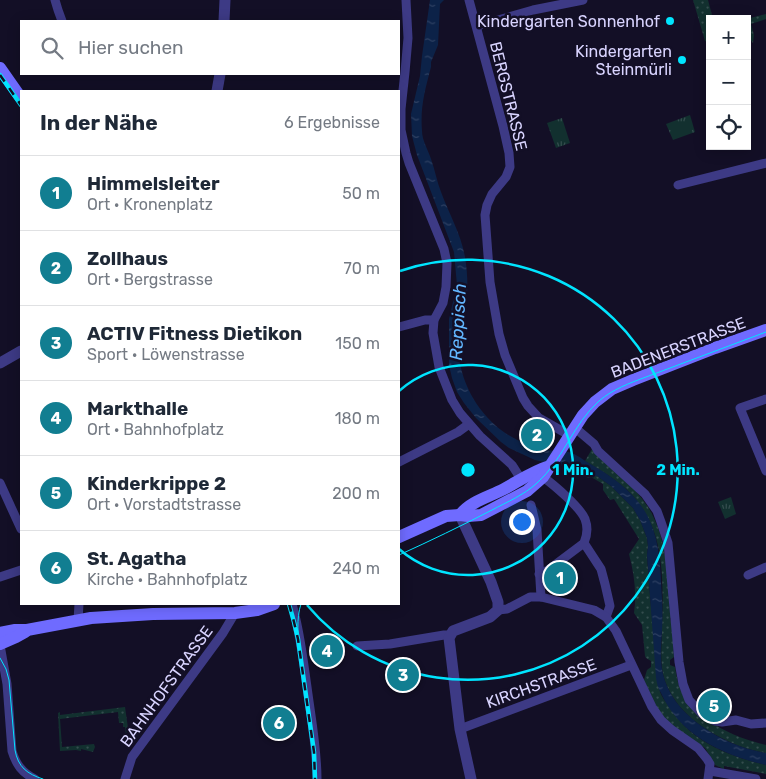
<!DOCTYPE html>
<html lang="de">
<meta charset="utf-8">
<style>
body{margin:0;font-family:Rubik,sans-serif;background:#f6f6f7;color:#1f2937}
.controls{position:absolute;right:15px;top:15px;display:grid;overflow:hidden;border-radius:0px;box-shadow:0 2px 12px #0003}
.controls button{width:45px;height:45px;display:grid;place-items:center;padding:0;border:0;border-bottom:1px solid #e0e1e3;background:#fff;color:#1f2937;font:25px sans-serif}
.you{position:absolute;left:521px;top:521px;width:18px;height:18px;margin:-12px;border:4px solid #fff;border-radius:50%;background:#1a73e8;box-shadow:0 0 0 8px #1a73e833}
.badge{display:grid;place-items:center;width:32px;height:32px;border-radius:50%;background:#117e91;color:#fff;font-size:16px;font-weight:700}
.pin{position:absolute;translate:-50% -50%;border:2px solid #fff;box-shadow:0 1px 5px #0006}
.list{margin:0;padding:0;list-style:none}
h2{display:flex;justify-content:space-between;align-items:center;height:65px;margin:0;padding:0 20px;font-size:21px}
h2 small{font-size:16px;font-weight:400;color:#747a83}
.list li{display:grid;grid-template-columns:32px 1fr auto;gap:15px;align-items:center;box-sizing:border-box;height:75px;padding:0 20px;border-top:1px solid #e0e1e3}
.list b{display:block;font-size:19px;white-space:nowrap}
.list p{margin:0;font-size:16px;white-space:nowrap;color:#747a83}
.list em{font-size:16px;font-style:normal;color:#747a83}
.icon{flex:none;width:28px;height:28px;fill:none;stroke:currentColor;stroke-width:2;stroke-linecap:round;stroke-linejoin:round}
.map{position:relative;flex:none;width:766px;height:779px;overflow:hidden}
.search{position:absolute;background:#fff;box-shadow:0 2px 12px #0003;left:20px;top:20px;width:380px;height:55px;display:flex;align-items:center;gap:12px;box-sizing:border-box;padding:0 18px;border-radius:0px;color:#747a83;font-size:19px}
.panel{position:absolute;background:#fff;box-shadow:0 2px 12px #0003;left:20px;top:90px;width:380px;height:515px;border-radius:0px}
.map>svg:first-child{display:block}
.grass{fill:url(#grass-dots)}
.park{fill:url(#park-tufts)}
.water{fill:url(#water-ripples)}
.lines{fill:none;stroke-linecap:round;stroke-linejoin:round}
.minor{stroke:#3d3a85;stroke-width:9}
.tertiary{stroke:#3d3a85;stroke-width:11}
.secondary{stroke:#6f6bff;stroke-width:12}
.tram{stroke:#00e5ff;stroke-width:1}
.rail-casing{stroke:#00e5ff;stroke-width:4.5}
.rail{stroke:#130f26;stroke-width:2.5;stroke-dasharray:8;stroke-linecap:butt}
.ring{fill:none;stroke:#00e5ff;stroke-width:2.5}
.poi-dot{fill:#00e5ff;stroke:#130f26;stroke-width:2}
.labels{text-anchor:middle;stroke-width:5;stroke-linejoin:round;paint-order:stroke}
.poi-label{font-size:16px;fill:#d9d4ff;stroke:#130f26;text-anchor:end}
.street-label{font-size:16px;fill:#d9d4ff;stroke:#130f26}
.water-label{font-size:18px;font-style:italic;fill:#62b6ff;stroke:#130f26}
.centre{fill:#00e5ff;stroke:#130f26;stroke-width:2.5}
.ring-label{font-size:15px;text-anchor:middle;font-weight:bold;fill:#00e5ff;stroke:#130f26;stroke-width:5;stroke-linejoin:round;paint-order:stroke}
</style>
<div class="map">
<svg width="766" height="779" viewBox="0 0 766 779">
<defs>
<pattern id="grass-dots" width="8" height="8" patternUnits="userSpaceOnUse" patternTransform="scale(1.25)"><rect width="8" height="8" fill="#12302f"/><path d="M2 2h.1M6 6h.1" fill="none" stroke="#344d4e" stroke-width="1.8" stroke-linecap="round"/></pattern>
<pattern id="park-tufts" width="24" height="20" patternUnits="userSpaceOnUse" patternTransform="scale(1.25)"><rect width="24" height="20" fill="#12302f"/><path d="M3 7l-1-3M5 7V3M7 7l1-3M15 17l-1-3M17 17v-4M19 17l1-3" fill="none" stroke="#344d4e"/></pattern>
<pattern id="water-ripples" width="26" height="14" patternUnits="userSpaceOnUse" patternTransform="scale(1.25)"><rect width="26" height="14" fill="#0c2248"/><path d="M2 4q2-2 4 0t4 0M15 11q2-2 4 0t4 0" fill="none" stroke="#2f4163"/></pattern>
</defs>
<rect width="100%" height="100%" fill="#130f26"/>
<!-- grass -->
<g class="grass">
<polygon points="693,0 708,0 713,19 710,19 710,43 705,41"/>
<path d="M766,14V19L751,24L754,35L753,43C746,35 747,28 750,18Z"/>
<path d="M592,449C610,468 634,485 648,507C667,537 668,577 670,611H671L672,617L670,618L671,622H672L674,657L670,660V665L675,667C677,679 679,690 686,700C688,705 693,708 697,711C718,730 739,738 766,745V753C742,749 720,739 700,725C684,713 672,700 665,681C659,664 662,645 662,628C663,591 665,549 647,516C634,490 609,475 585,461Z"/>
<path d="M567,467L580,470L594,476H597L611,486L633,508L640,520L647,538L648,546L647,555C649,588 652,621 656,654C658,666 657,680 660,692C662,697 665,701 668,705C689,741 728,756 766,765V774L724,766V769L715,765L710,756L705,748L680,732L660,714L644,680L647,670L651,667V661L646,658L645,656L642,625L634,613C637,593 634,573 629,554L639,539L614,499L610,500L603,490V484L591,477L590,478L586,477Z"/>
<polygon points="125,707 129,735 126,736 125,727 123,727 123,723 119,723 118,712 60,719 62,747 94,744 95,747 93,752 81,749 81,751 76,750 60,751 58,713 60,712 60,715"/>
</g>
<!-- park -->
<g class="park">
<polygon points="690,115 695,132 673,140 666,124"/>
<polygon points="562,118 570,143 556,148 547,123"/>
<polygon points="731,497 736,514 725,519 718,502"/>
</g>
<!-- water -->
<path class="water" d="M430,0H444L440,4L438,45L431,62V67C425,90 420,107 422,131C422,140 428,150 431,159C435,170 437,182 441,192C449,214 461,234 465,257C467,269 468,284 467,296C465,306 461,315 460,325C453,363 467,400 496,426C510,438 528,446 546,450C553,451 561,451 568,452C574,453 581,458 587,462C610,475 634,491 647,515C658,536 660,559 661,582C662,598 663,614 662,630C661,646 659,665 665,681C672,701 686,715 703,727C721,740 743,749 766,753V765C723,755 680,736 661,693C658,689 657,683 656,678L647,555L648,546L647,538L640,520L633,508L611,486L597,476H594L580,470L535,460L509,448L501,442L476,418L464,403L457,392L452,378L449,365V319L457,285L454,252L417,155L412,136L411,114L420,76L422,56Z"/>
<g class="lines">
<!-- minor -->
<g class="minor">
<polyline points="55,0 58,10 62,21"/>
<polyline points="406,0 408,38 405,72 401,109 401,130 406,153 409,163 444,249 447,263 446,287 443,303 434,320 433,333 439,367 452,400 460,413 480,436 512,465 521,479"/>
<polyline points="469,0 503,126 509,153 510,167 506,177 492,194 487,205 485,215 490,282 499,334 505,355 523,398 528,406 539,418 569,435"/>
<polyline points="477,26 533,10 583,0"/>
<polyline points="678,185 766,163"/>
<polyline points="399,327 425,320 434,320"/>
<polyline points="766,399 740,408 766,471"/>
<polyline points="574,427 594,444 598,451 645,494 657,511 661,522 668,543 679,662 683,684 689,700 702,714 715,721 722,722 736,720 751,724 766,723"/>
<polyline points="399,462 458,432 469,424"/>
<polyline points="0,483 21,529"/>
<polyline points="531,505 537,530 541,597"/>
<polyline points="584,543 601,569 605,584 610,606 606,617"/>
<path d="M539,574L548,570L584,543C587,536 588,527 585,519C580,507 554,485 543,477"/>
<polyline points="748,575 766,567"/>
<polyline points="0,577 21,570"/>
<path d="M292,604C300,631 303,659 307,687C311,718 317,748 317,779"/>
<polyline points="498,610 507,609 530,597 541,597 594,610 606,617 616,631 652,707 661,720 672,730 698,748 707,759 710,764 708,779"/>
<polyline points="78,620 79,604"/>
<path d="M0,645L7,684L12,751C16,764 22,773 35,779"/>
<polyline points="357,646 390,644 444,635 450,635"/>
<polyline points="460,729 631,665"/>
<polyline points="710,771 756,779"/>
<polyline points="125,779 132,757 223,633 235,613"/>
</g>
<!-- tertiary -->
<g class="tertiary">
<polyline points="224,21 225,0"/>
<polyline points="217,91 220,74"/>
<polyline points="0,363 21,351"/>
<polyline points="460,515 491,582 498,602 498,610 490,617 453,631 449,638 460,729 471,779"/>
</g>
<!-- secondary -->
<g class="secondary">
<polyline points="0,68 21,98"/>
<path d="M460,515C471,501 489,497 504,489C519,481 533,471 550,466"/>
<polyline points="399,537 446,516 460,515 468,516 481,515 527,491 543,477 583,415 595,402 612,389 633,380 715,348 766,330"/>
<polyline points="0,633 14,630 27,630 91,618 153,614 235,613 257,610 274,604"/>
<polyline points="0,644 16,637 25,632"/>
</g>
<!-- tram -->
<g class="tram">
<path d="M399,555C430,541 461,526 492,510C507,502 524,495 537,483C563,460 573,424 599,401C613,389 630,383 646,377L766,332"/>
<path d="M300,652C298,636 296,619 301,604"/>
<path d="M0,658L6,669L9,680L15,750C18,767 27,774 43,779"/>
</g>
<defs>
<g id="rail">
<polyline points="0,75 21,105"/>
<polyline points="289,604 294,622 298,639 314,752 315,779"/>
</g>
</defs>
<!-- rail casing -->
<use href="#rail" class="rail-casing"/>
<!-- rail -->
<use href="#rail" class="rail"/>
</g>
<!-- distance rings -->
<g class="ring">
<path d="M399 391A105 105 0 1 1 399 549"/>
<path d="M400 271A210 210 0 1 1 307 605"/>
</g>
<!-- markers -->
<g class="poi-dot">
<circle cx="670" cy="21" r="5"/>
<circle cx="682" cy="60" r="5"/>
</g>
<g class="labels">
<!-- poi labels -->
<g class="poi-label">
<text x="660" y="27">Kindergarten Sonnenhof</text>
<text x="672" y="57">Kindergarten<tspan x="672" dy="18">Steinmürli</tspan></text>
</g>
<!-- street labels -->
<g class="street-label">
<text transform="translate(509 96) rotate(76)" y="6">BERGSTRASSE</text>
<text transform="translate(678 347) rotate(-21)" y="6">BADENERSTRASSE</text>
<text transform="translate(541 683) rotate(-20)" y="6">KIRCHSTRASSE</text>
<text transform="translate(166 686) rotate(-54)" y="6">BAHNHOFSTRASSE</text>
</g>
<!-- water labels -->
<g class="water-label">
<text transform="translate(458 322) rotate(-87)" y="6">Reppisch</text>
</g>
</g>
<circle cx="468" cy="470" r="8" class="centre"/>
<g class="ring-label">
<text x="573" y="475">1 Min.</text>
<text x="678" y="475">2 Min.</text>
</g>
</svg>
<div class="controls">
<button>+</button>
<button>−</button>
<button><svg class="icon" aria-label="locate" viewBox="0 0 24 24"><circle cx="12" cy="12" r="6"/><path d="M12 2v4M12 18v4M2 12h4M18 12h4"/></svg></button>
</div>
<div class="you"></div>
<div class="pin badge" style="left:560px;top:578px">1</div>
<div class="pin badge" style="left:537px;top:435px">2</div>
<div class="pin badge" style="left:403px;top:675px">3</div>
<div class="pin badge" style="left:327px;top:651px">4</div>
<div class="pin badge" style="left:714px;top:706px">5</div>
<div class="pin badge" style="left:279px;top:723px">6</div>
<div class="search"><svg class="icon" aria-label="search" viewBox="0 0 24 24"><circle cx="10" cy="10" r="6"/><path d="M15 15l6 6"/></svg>Hier suchen</div>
<section class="panel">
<h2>In der Nähe<small>6 Ergebnisse</small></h2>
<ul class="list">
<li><span class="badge">1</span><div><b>Himmelsleiter</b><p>Ort · Kronenplatz</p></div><em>50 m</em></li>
<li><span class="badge">2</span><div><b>Zollhaus</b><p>Ort · Bergstrasse</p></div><em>70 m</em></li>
<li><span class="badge">3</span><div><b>ACTIV Fitness Dietikon</b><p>Sport · Löwenstrasse</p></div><em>150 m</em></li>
<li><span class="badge">4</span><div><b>Markthalle</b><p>Ort · Bahnhofplatz</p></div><em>180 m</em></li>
<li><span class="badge">5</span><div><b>Kinderkrippe 2</b><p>Ort · Vorstadtstrasse</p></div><em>200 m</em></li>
<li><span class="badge">6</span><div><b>St. Agatha</b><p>Kirche · Bahnhofplatz</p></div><em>240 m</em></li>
</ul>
</section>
</div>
